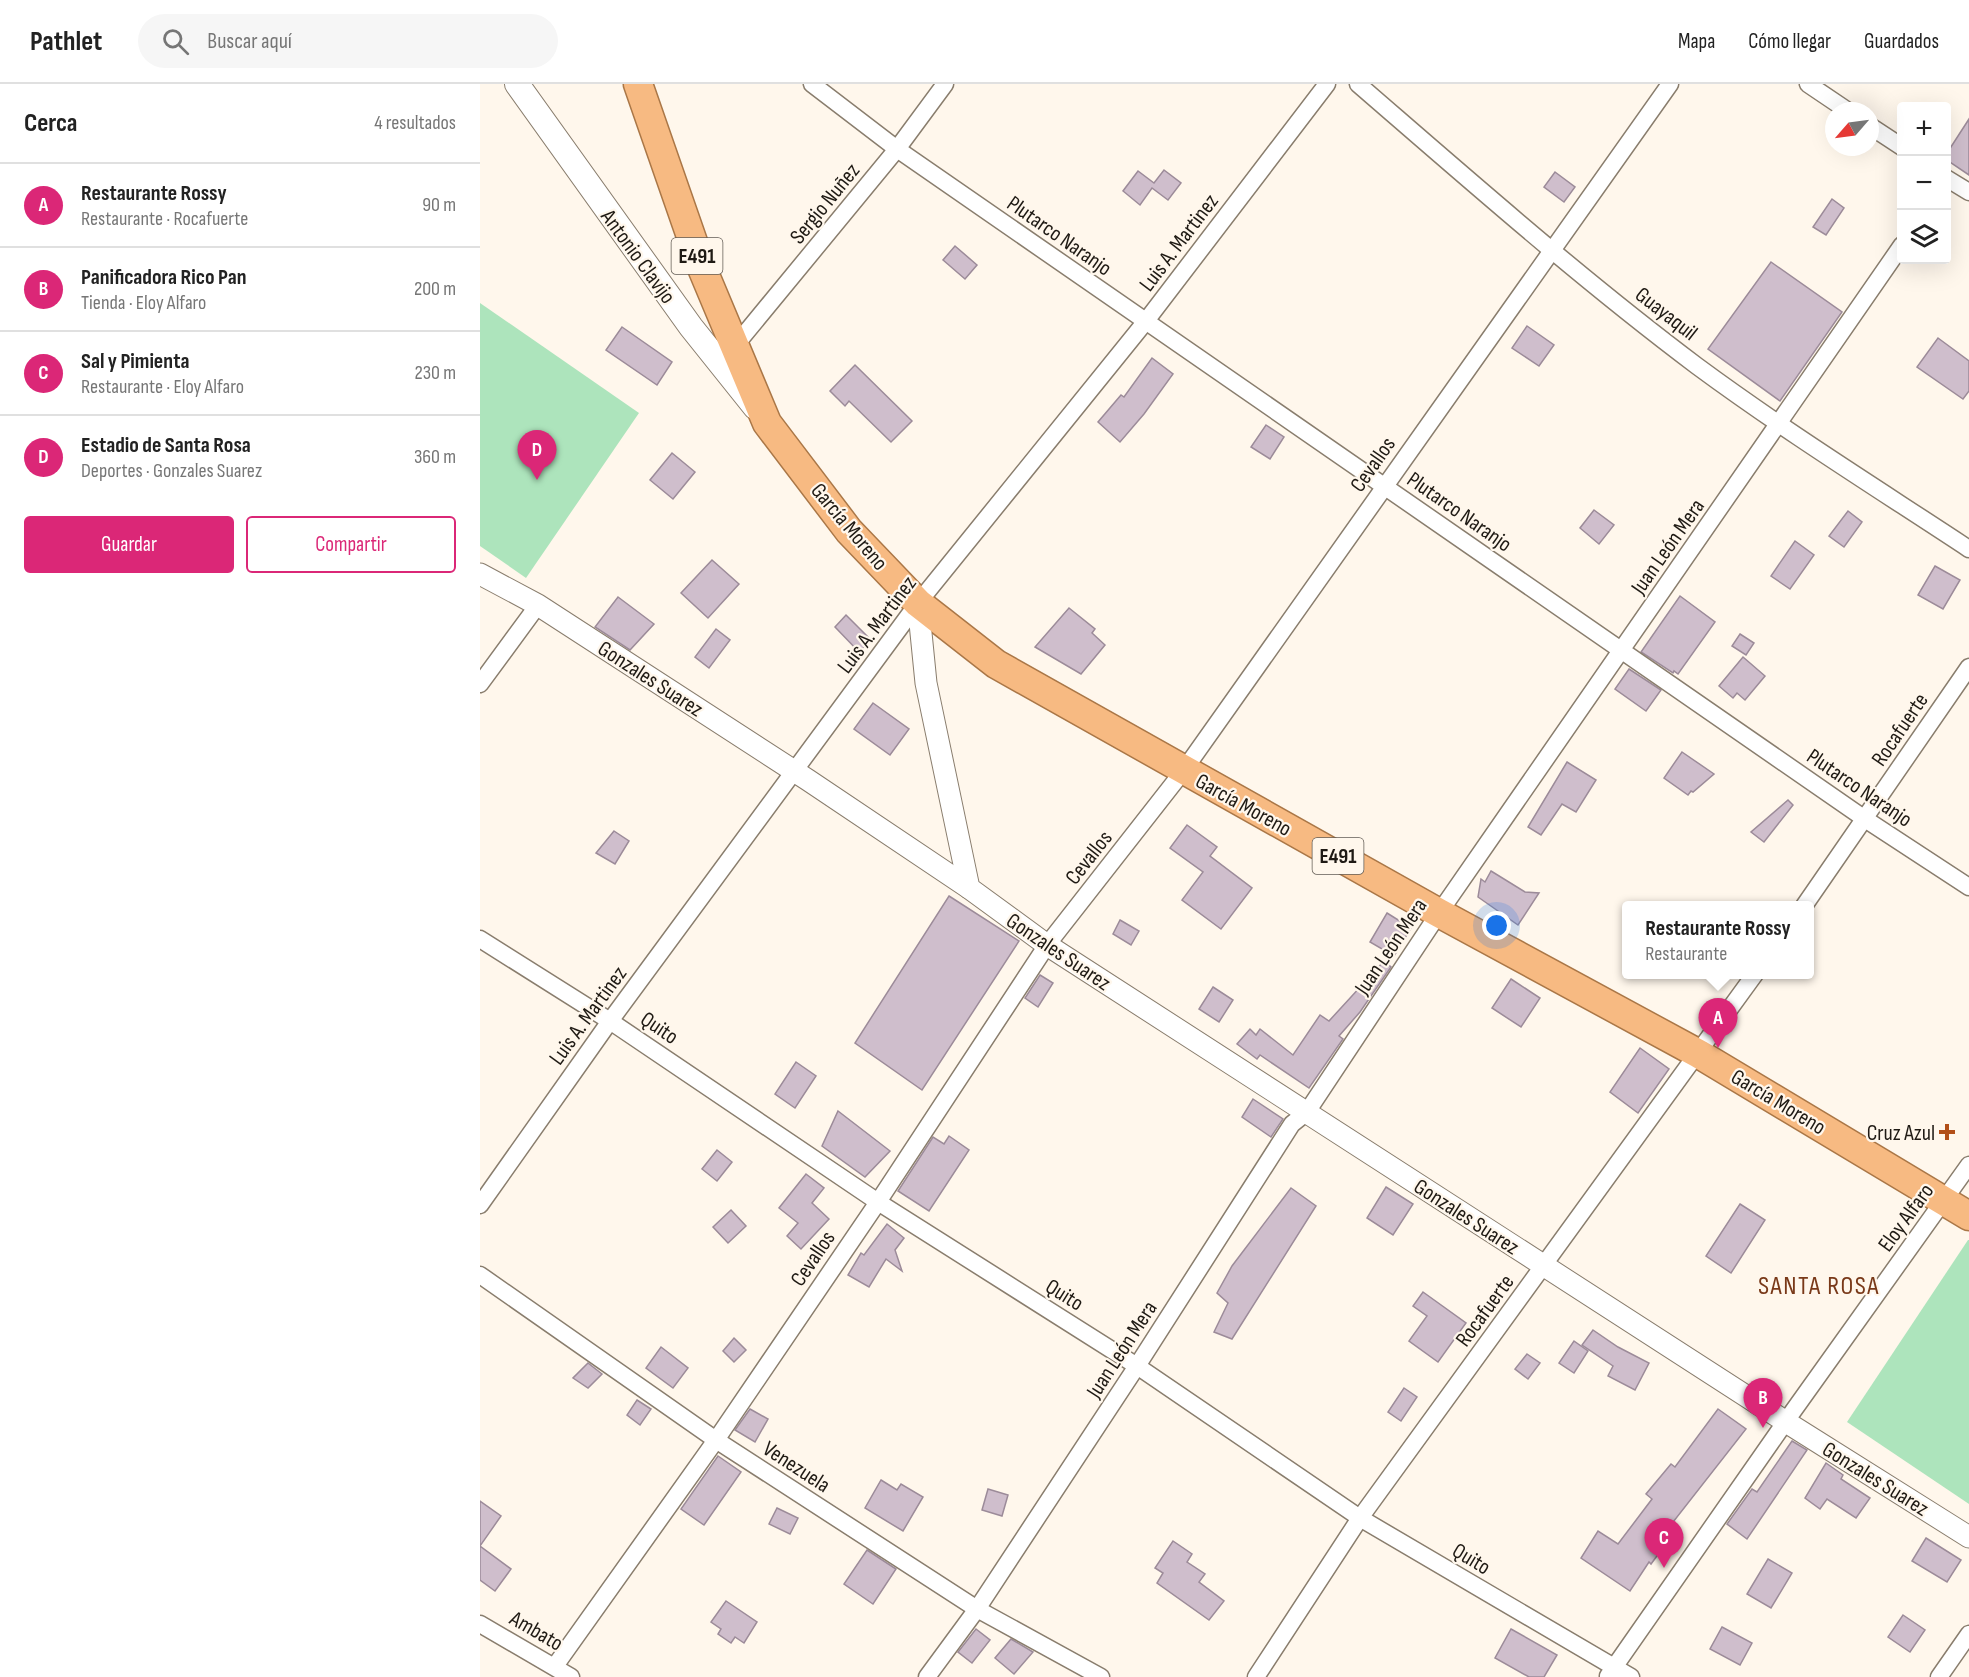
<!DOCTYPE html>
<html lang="es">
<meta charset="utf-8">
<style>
body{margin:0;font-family:"Sofia Sans Condensed",sans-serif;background:#f6f6f6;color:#222}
.controls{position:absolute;right:18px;top:18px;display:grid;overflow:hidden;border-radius:6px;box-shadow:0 6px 24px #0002}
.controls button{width:54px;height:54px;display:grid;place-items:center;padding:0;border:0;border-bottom:2px solid #e0e0e0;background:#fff;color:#222;font:30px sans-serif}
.compass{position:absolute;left:1345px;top:18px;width:54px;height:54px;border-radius:50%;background:#fff;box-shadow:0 6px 24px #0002;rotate:242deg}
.you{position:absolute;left:1017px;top:842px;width:21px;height:21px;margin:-15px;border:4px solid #fff;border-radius:50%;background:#1a73e8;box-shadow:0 0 0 9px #1a73e833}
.badge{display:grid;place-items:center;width:39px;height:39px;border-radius:50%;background:#db2777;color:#fff;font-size:20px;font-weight:700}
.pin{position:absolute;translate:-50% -50px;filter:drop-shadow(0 2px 3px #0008)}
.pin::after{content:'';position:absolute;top:32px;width:21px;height:18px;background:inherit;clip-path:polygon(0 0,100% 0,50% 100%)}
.popup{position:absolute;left:1142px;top:817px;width:192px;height:78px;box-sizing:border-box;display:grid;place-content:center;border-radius:6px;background:#fff;filter:drop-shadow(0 2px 4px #0005);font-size:20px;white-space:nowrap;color:#767676}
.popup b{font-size:22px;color:#222}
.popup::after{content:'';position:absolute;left:50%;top:100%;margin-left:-12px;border:12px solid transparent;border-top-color:#fff}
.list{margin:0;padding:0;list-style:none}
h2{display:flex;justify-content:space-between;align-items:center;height:78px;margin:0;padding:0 24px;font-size:26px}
h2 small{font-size:20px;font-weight:400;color:#767676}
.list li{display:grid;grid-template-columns:39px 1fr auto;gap:18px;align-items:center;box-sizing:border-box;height:84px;padding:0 24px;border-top:2px solid #e0e0e0}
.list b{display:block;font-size:22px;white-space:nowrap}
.list p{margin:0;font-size:20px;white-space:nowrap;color:#767676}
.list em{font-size:20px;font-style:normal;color:#767676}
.actions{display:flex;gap:12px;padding:18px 24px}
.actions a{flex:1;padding:14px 0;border:2px solid #db2777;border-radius:6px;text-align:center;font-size:21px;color:#db2777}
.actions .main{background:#db2777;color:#fff}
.icon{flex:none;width:33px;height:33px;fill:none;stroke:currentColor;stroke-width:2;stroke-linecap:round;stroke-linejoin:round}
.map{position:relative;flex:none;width:1489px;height:1593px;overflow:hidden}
header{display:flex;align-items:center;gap:36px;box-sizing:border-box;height:84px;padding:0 30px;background:#fff;border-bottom:2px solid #e0e0e0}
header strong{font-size:28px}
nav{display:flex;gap:33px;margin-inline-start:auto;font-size:21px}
.search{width:420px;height:54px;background:#f6f6f6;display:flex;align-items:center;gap:15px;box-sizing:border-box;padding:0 21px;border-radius:33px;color:#767676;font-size:22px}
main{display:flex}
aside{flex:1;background:#fff}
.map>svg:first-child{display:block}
.green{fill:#ade4bc}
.building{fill:#cfbecc;stroke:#9c8b99;stroke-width:1.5}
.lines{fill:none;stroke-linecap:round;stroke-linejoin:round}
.minor-casing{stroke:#897d6d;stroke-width:19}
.tertiary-casing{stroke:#897d6d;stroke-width:23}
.secondary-casing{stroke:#897d6d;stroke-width:26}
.trunk-casing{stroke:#aa7747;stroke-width:31}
.minor{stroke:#fff;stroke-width:16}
.tertiary{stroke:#fff;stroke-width:21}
.secondary{stroke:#fff;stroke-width:24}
.trunk{stroke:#f7ba82;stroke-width:28}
.poi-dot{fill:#b24f18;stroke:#fff7ec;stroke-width:2}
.labels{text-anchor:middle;stroke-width:4.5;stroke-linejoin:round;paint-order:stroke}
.shield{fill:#fff7ec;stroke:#625c55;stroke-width:1.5}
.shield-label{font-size:21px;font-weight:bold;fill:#1f1a14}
.street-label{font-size:22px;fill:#1f1a14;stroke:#fff7ec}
.poi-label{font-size:22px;fill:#1f1a14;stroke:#fff7ec;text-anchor:end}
.quarter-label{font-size:26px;letter-spacing:1.5px;fill:#793919;stroke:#fff7ec}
</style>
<header>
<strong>Pathlet</strong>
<div class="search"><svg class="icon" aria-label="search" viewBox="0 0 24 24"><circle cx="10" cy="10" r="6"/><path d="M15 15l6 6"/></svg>Buscar aquí</div>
<nav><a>Mapa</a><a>Cómo llegar</a><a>Guardados</a></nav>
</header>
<main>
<aside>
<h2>Cerca<small>4 resultados</small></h2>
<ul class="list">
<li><span class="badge">A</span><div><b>Restaurante Rossy</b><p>Restaurante · Rocafuerte</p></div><em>90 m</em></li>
<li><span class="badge">B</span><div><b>Panificadora Rico Pan</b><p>Tienda · Eloy Alfaro</p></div><em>200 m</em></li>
<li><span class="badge">C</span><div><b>Sal y Pimienta</b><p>Restaurante · Eloy Alfaro</p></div><em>230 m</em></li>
<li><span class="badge">D</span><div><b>Estadio de Santa Rosa</b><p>Deportes · Gonzales Suarez</p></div><em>360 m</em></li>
</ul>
<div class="actions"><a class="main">Guardar</a><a>Compartir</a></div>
</aside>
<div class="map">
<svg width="1489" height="1593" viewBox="0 0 1489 1593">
<rect width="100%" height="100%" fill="#fff7ec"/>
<!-- green -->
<g class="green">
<polygon points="0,219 159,329 46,494 0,462"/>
<polygon points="1488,1156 1489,1156 1489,1420 1367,1338"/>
</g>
<!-- building -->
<g class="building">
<polygon points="1489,35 1489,91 1467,76 1467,69"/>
<polygon points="684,86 701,99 688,116 672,104 660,121 643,107 658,87 674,99"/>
<polygon points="1075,88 1095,103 1084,118 1064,103"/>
<polygon points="1352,115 1364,124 1346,151 1333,143"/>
<polygon points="475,162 497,181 485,195 463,176"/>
<polygon points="1291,178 1362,228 1300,317 1228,265"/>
<polygon points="1047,242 1074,261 1059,282 1032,264"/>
<polygon points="142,243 192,278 177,301 126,266"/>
<polygon points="1458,254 1489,277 1489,307 1483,315 1437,283"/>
<polygon points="672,274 693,290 664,330 640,358 618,338 641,311 644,313"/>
<polygon points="375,281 432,337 411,358 369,317 365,322 350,307"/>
<polygon points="786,341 804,353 790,375 771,363"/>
<polygon points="192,369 215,388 193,415 170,396"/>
<polygon points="1114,426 1134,441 1119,460 1100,444"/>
<polygon points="1368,427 1382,438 1364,463 1349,452"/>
<polygon points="1315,457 1334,471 1310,505 1291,492"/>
<polygon points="232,476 259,500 228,534 201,509"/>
<polygon points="1455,482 1480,496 1463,525 1438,511"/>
<polygon points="1200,512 1235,538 1198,590 1194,587 1193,589 1161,568"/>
<polygon points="138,513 174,540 150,566 115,543"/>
<polygon points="589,524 615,545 612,549 625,561 601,590 555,563"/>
<polygon points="366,531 391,556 379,568 355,543"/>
<polygon points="236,545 250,556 229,584 215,573"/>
<polygon points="1260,550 1274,559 1266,571 1252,562"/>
<polygon points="1263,573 1285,592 1265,616 1257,609 1253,614 1239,602"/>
<polygon points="1149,585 1181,606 1166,627 1135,605"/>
<polygon points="393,619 429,645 410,671 374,645"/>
<polygon points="1202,668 1234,690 1213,708 1211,707 1208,711 1184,694"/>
<polygon points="1087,678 1116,696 1096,728 1082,720 1061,751 1048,743"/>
<polygon points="1308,716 1313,721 1284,758 1271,748"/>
<polygon points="707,741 737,763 730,772 772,804 741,845 702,816 723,788 690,764"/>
<polygon points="134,747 149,757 135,780 116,769"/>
<polygon points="1011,787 1045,808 1059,809 1038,841 998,813 1001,795 1005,798"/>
<polygon points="469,812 539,857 442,1006 375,959"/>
<polygon points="907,829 931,844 914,872 890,858"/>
<polygon points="640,836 659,847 651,861 633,850"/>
<polygon points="904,877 911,883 880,928 859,952 863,955 829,1004 780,971 777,975 757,960 770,945 776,951 780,945 813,971 840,931 849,937"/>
<polygon points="560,891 573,899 558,923 545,914"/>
<polygon points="1031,895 1060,914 1041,943 1012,924"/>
<polygon points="733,903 753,916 739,938 719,925"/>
<polygon points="1160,964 1189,985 1158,1029 1130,1008"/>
<polygon points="316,978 336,992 315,1024 295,1010"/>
<polygon points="773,1015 803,1035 791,1053 762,1033"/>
<polygon points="358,1027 410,1067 385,1093 342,1062"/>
<polygon points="469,1052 489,1066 449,1127 418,1107 453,1053 464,1060"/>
<polygon points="237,1066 252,1078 237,1097 222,1085"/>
<polygon points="326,1090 344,1104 332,1119 349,1135 321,1165 307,1152 318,1139 299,1124"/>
<polygon points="906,1103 933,1120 913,1151 887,1134"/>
<polygon points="811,1104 836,1122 752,1255 734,1248 748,1219 737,1209 752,1182"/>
<polygon points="1260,1120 1285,1136 1251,1189 1226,1172"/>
<polygon points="251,1126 266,1142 248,1159 233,1143"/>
<polygon points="407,1140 424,1154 415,1166 422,1187 406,1175 389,1203 368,1191 381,1169 384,1171"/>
<polygon points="943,1208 986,1239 958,1278 929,1257 947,1232 933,1222"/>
<polygon points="1113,1246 1138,1263 1169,1279 1155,1306 1128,1292 1133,1282 1102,1261"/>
<polygon points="254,1254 266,1266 254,1278 243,1267"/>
<polygon points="1094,1257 1108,1267 1094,1289 1079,1279"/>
<polygon points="181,1263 208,1284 193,1304 166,1284"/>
<polygon points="1047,1270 1060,1279 1048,1295 1035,1285"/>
<polygon points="108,1279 122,1290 108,1304 93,1294"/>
<polygon points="924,1304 937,1313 921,1337 908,1328"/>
<polygon points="157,1316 171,1325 160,1341 147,1331"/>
<polygon points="270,1325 288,1335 275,1358 255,1346"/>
<polygon points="1238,1325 1266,1345 1179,1456 1185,1461 1171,1480 1169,1478 1150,1507 1101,1474 1118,1447 1138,1460 1172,1415 1166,1410 1191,1380 1195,1383"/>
<polygon points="1312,1357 1327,1366 1267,1455 1247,1440 1272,1405 1277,1408"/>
<polygon points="238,1372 261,1388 224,1441 201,1425"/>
<polygon points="1346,1379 1363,1391 1361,1395 1390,1414 1376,1434 1347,1415 1340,1425 1325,1414"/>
<polygon points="401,1396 417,1406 421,1400 443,1413 423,1447 385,1424"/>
<polygon points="508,1405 528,1411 522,1432 502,1426"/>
<polygon points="0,1417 21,1432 0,1462"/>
<polygon points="297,1424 318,1434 310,1450 289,1440"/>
<polygon points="1446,1454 1481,1476 1467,1498 1432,1477"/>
<polygon points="693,1457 712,1470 707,1478 725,1490 719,1498 744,1517 729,1536 677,1499 683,1489 675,1484"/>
<polygon points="0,1462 31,1485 15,1507 0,1496"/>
<polygon points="387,1466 416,1485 393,1520 364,1500"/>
<polygon points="1288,1475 1312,1489 1291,1524 1267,1510"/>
<polygon points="246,1517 277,1538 264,1559 255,1553 251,1559 238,1550 241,1545 231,1538"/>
<polygon points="1423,1531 1445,1546 1430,1568 1408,1553"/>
<polygon points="1242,1543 1272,1559 1260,1581 1230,1565"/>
<polygon points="496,1545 510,1556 492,1579 478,1568"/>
<polygon points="1031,1545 1077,1571 1064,1593 1049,1593 1015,1574"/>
<polygon points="531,1555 553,1568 534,1590 515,1574"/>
</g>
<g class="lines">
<defs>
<g id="minor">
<polyline points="332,0 417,65 1385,735 1489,803"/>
<path d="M878,0C989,96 1100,194 1217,282C1305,347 1398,405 1489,465"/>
<polyline points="1328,0 1368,27"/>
<polyline points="1390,42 1422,63"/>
<polyline points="1466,94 1489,108"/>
<polyline points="254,263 417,65 465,0"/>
<polyline points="0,600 58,521"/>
<polyline points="1324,822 1489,583"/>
<polyline points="0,855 130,937 398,1118 657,1282 880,1434 1151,1593"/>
<polyline points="0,1121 130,937 438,519 666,237 847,0"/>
<polyline points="0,1191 236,1356 497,1525 621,1593"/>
<polyline points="0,1540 91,1593"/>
<polyline points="75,1582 236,1356 398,1118 567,861 704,686 1190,0"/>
<polyline points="1128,1592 1306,1337 1489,1081"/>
<polyline points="447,1593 497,1525 657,1282 812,1040 827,1028 959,829 1422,161"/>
<polyline points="776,1593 880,1434 1275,890"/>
<polyline points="1459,1593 1489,1550"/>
</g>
<g id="tertiary">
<polyline points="0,490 58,521 328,696 489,804"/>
<polyline points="438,519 446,599 489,804 567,861 1314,1343 1489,1453"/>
</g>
<polyline id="secondary" points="37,0 211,243 275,323"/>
<polyline id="trunk" points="158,0 222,184 287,339 369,447 438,519 516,580 959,829 1219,970 1489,1132"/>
</defs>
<!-- minor casing -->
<use href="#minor" class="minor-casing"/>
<!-- tertiary casing -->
<use href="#tertiary" class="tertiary-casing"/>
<!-- secondary casing -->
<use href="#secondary" class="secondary-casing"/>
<!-- trunk casing -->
<use href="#trunk" class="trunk-casing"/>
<!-- minor -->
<use href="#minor" class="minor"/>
<!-- tertiary -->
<use href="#tertiary" class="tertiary"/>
<!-- secondary -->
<use href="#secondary" class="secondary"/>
<!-- trunk -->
<use href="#trunk" class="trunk"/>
</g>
<!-- markers -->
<path class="poi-dot" d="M1464 1039h6v6h6v6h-6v6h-6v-6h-6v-6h6z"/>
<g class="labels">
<!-- shield labels -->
<g class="shield">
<rect x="191.5" y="154" width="51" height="36" rx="4.5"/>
<rect x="832.5" y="754" width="51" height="36" rx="4.5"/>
</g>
<g class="shield-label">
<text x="217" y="179">E491</text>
<text x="858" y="779">E491</text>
</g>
<!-- street labels -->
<g class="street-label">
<text transform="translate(344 119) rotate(-51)" y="8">Sergio Nuñez</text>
<text transform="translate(580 151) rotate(35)" y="8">Plutarco Naranjo</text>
<text transform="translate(698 158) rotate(-53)" y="8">Luis A. Martinez</text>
<text transform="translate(159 172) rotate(54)" y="8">Antonio Clavijo</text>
<text transform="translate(1187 229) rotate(38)" y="8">Guayaquil</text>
<text transform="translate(892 380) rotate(-55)" y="8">Cevallos</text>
<text transform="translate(980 427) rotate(35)" y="8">Plutarco Naranjo</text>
<text transform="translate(370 442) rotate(50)" y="8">García Moreno</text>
<text transform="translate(1187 462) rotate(-55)" y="8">Juan León Mera</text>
<text transform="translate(396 540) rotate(-53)" y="8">Luis A. Martinez</text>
<text transform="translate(171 594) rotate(33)" y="8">Gonzales Suarez</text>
<text transform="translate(1419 645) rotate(-56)" y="8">Rocafuerte</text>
<text transform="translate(1380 703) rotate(34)" y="8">Plutarco Naranjo</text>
<text transform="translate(764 720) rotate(29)" y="8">García Moreno</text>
<text transform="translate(608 773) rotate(-52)" y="8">Cevallos</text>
<text transform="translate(910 862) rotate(-56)" y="8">Juan León Mera</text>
<text transform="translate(579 867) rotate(34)" y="8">Gonzales Suarez</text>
<text transform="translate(107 931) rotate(-54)" y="8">Luis A. Martinez</text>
<text transform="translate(180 943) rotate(34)" y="8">Quito</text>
<text transform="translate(1299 1017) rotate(31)" y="8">García Moreno</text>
<text transform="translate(987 1132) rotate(33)" y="8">Gonzales Suarez</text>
<text transform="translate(1425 1133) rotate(-54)" y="8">Eloy Alfaro</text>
<text transform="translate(332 1174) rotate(-56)" y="8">Cevallos</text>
<text transform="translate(585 1210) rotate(32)" y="8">Quito</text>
<text transform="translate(1004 1226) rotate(-54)" y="8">Rocafuerte</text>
<text transform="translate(641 1265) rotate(-57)" y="8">Juan León Mera</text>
<text transform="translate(317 1382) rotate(33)" y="8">Venezuela</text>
<text transform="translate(1396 1394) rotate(32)" y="8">Gonzales Suarez</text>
<text transform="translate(992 1474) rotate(31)" y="8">Quito</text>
<text transform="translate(57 1546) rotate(30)" y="8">Ambato</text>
</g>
<!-- poi labels -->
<g class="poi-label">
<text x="1455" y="1056">Cruz Azul</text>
</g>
<!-- quarter labels -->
<g class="quarter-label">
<text x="1339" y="1210">SANTA ROSA</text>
</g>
</g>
</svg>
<div class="controls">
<button>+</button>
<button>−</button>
<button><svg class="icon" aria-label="layers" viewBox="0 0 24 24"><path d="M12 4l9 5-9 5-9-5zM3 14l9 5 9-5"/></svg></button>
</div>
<svg class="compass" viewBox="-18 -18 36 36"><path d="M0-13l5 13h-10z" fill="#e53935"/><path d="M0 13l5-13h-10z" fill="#767676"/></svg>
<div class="you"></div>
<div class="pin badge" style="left:1238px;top:964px">A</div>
<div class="popup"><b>Restaurante Rossy</b>Restaurante</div>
<div class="pin badge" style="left:1283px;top:1344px">B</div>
<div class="pin badge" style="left:1184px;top:1484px">C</div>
<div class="pin badge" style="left:57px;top:396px">D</div>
</div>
</main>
